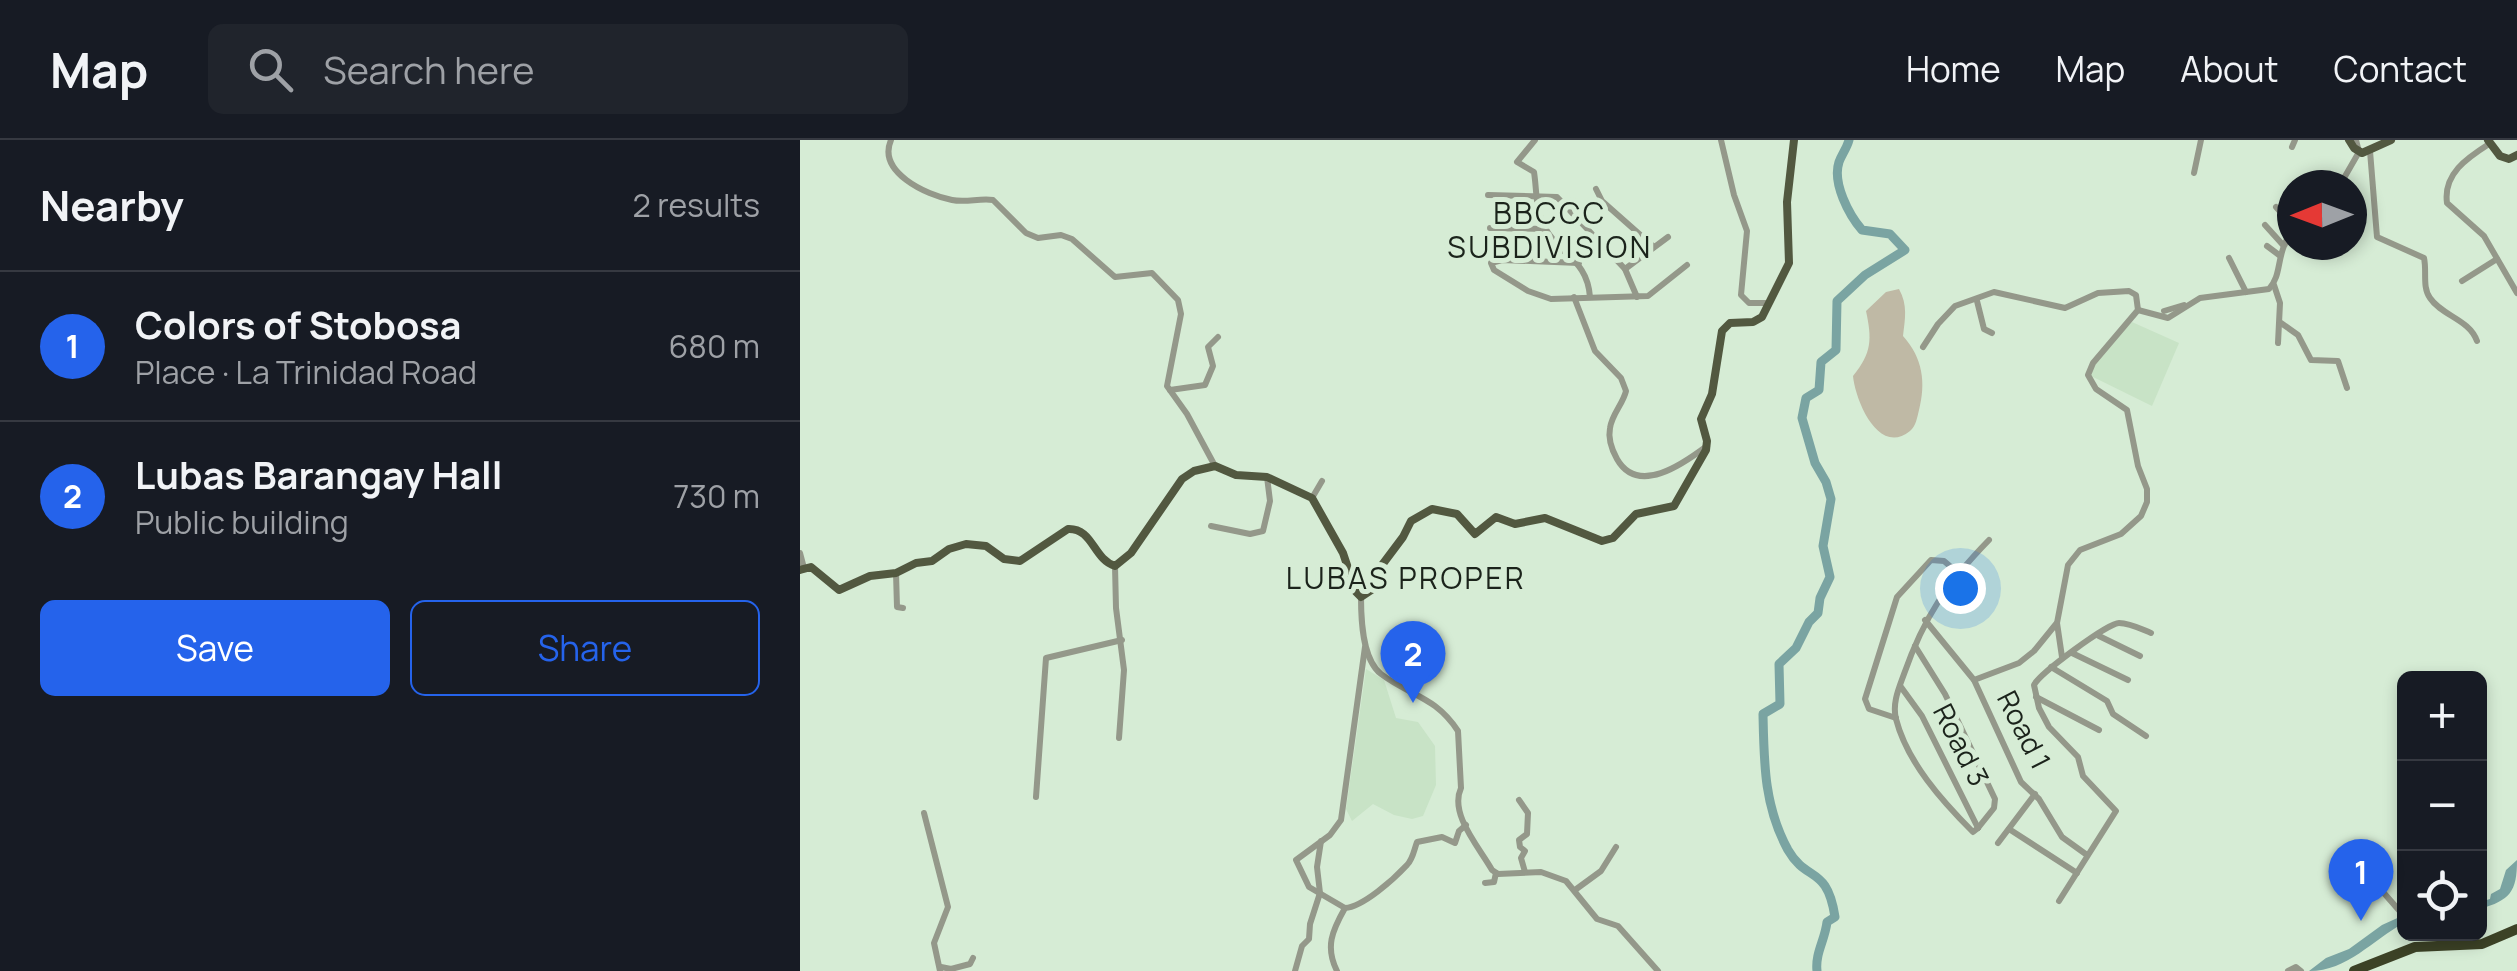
<!DOCTYPE html>
<meta charset="utf-8">
<style>
body{margin:0;font-family:Manrope,sans-serif;background:#20242c;color:#f1f3f6}
.controls{position:absolute;right:30px;bottom:30px;display:grid;overflow:hidden;border-radius:15px;box-shadow:0 5px 15px #0003}
.controls button{width:90px;height:90px;display:grid;place-items:center;padding:0;border:0;border-bottom:2px solid #363941;background:#171b24;color:#f1f3f6;font:50px sans-serif}
.compass{position:absolute;left:1477px;top:30px;width:90px;height:90px;border-radius:50%;background:#171b24;box-shadow:0 5px 15px #0003;rotate:269deg}
.you{position:absolute;left:1160px;top:448px;width:35px;height:35px;margin:-25px;border:8px solid #fff;border-radius:50%;background:#1a73e8;box-shadow:0 0 0 15px #1a73e833}
.badge{display:grid;place-items:center;width:65px;height:65px;border-radius:50%;background:#2563eb;color:#fff;font-size:32px;font-weight:700}
.pin{position:absolute;translate:-50% -82px;filter:drop-shadow(0 2px 5px #0008)}
.pin::after{content:'';position:absolute;top:52px;width:35px;height:30px;background:inherit;clip-path:polygon(0 0,100% 0,50% 100%)}
.list{margin:0;padding:0;list-style:none}
h2{display:flex;justify-content:space-between;align-items:center;height:130px;margin:0;padding:0 40px;font-size:42px}
h2 small{font-size:32px;font-weight:400;color:#9ea1a6}
.list li{display:grid;grid-template-columns:65px 1fr auto;gap:30px;align-items:center;box-sizing:border-box;height:150px;padding:0 40px;border-top:2px solid #363941}
.list b{display:block;font-size:38px;white-space:nowrap}
.list p{margin:0;font-size:32px;white-space:nowrap;color:#9ea1a6}
.list em{font-size:32px;font-style:normal;color:#9ea1a6}
.actions{display:flex;gap:20px;padding:30px 40px}
.actions a{flex:1;padding:22px 0;border:2px solid #2563eb;border-radius:15px;text-align:center;font-size:35px;color:#2563eb}
.actions .main{background:#2563eb;color:#fff}
.icon{flex:none;width:55px;height:55px;fill:none;stroke:currentColor;stroke-width:2;stroke-linecap:round;stroke-linejoin:round}
.map{position:relative;flex:none;width:1717px;height:831px;overflow:hidden}
header{display:flex;align-items:center;gap:60px;box-sizing:border-box;height:140px;padding:0 50px;background:#171b24;border-bottom:2px solid #363941}
header strong{font-size:48px}
nav{display:flex;gap:55px;margin-inline-start:auto;font-size:35px}
.search{width:700px;height:90px;background:#20242c;display:flex;align-items:center;gap:25px;box-sizing:border-box;padding:0 35px;border-radius:15px;color:#9ea1a6;font-size:38px}
main{display:flex}
aside{flex:1;background:#171b24}
.map>svg:first-child{display:block}
.built{fill:#c8e3c6}
.green{fill:#bfb9a5}
.water{fill:#7aa4a2}
.lines{fill:none;stroke-linecap:round;stroke-linejoin:round}
.river{stroke:#7aa4a2;stroke-width:9}
.minor{stroke:#94988a;stroke-width:6}
.major{stroke:#525840;stroke-width:8}
.highway{stroke:#3c4226;stroke-width:10}
.labels{text-anchor:middle;stroke-width:10;stroke-linejoin:round;paint-order:stroke}
.street-label{font-size:28px;fill:#1b231b;stroke:#d6ecd5}
.neighbourhood-label{font-size:30px;letter-spacing:2.5px;fill:#1b231b;stroke:#d6ecd5}
</style>
<header>
<strong>Map</strong>
<div class="search"><svg class="icon" aria-label="search" viewBox="0 0 24 24"><circle cx="10" cy="10" r="6"/><path d="M15 15l6 6"/></svg>Search here</div>
<nav><a>Home</a><a>Map</a><a>About</a><a>Contact</a></nav>
</header>
<main>
<aside>
<h2>Nearby<small>2 results</small></h2>
<ul class="list">
<li><span class="badge">1</span><div><b>Colors of Stobosa</b><p>Place · La Trinidad Road</p></div><em>680 m</em></li>
<li><span class="badge">2</span><div><b>Lubas Barangay Hall</b><p>Public building</p></div><em>730 m</em></li>
</ul>
<div class="actions"><a class="main">Save</a><a>Share</a></div>
</aside>
<div class="map">
<svg width="1717" height="831" viewBox="0 0 1717 831">
<rect width="100%" height="100%" fill="#d6ecd5"/>
<!-- built -->
<g class="built">
<polygon points="1332,182 1379,203 1352,266 1289,235 1295,220"/>
<polygon points="566,529 584,540 596,578 618,582 635,606 636,645 623,676 612,679 594,675 573,664 552,681 546,669"/>
</g>
<!-- green -->
<path class="green" d="M1099,149C1108,165 1105,179 1103,196C1123,218 1126,243 1119,270C1117,278 1116,286 1110,291C1078,317 1055,259 1053,236C1072,213 1072,199 1066,171L1086,152Z"/>
<!-- water -->
<g class="water">
<path d="M1717,720C1717,752 1710,760 1680,769V762L1690,759L1691,754L1700,749L1706,730Z"/>
<path d="M1604,775V783C1572,800 1548,831 1509,831L1526,818L1549,809L1582,785Z"/>
</g>
<g class="lines">
<!-- river -->
<path class="river" d="M1017,831C1015,813 1025,800 1027,782L1035,777C1027,725 1007,743 988,710C964,666 964,623 963,574L980,564L979,524L996,508L1009,482L1018,473L1020,458L1030,437L1023,406L1031,359L1026,342L1015,323L1002,278L1006,258L1019,250L1021,222L1036,210L1037,161L1065,135L1105,110L1090,94L1062,90C1049,75 1032,43 1039,22C1042,14 1047,8 1049,0"/>
<!-- minor -->
<g class="minor">
<path d="M91,0C77,32 126,55 152,60C166,63 179,58 193,60L226,93L238,98L261,95L272,99L315,137L352,133L378,160L381,174L367,246L387,274L415,326"/>
<path d="M735,0L717,22L734,32C737,51 735,67 744,86C760,117 787,118 790,157"/>
<polyline points="921,0 934,55 947,91 941,155 949,163 969,163"/>
<path d="M1689,4C1667,18 1643,34 1647,63L1684,96L1717,153"/>
<polyline points="1492,7 1495,0"/>
<path d="M1570,11L1577,97L1624,118C1627,131 1622,147 1630,158C1642,176 1669,179 1677,201"/>
<polyline points="1394,33 1401,0"/>
<polyline points="1540,45 1559,12 1556,0"/>
<polyline points="796,49 802,61 854,107"/>
<polyline points="688,55 757,57 825,129 837,157"/>
<polyline points="1476,67 1492,85"/>
<polyline points="1552,69 1559,71"/>
<polyline points="1552,75 1554,75"/>
<polyline points="1465,85 1483,105"/>
<polyline points="690,88 745,89"/>
<polyline points="1467,106 1479,115"/>
<polyline points="1429,118 1446,152"/>
<polyline points="779,123 702,120 691,123 694,130 728,151 751,159 848,156 887,125"/>
<polyline points="825,129 868,97"/>
<polyline points="1662,141 1697,119"/>
<polyline points="1474,145 1480,163 1478,203"/>
<path d="M774,157L795,211L821,238L826,251C823,264 812,274 810,288C808,298 812,310 817,319C838,356 883,324 907,306"/>
<polyline points="1177,161 1184,189 1192,193"/>
<path d="M1338,170L1368,178L1400,158L1469,149C1483,134 1475,114 1492,92"/>
<polyline points="1364,171 1384,165"/>
<polyline points="1481,183 1498,195 1511,220 1538,221 1547,248"/>
<polyline points="1123,207 1138,184 1155,166 1194,152 1265,168 1298,153 1329,151 1336,155 1338,170 1293,223 1288,235 1296,249 1327,270 1338,326 1347,349 1347,362 1341,376 1321,394 1280,410 1268,425 1257,483 1262,517"/>
<polyline points="370,250 405,245 413,226 408,207 418,197"/>
<polyline points="512,358 522,341"/>
<polyline points="411,386 450,394 463,391 470,361 467,337"/>
<polyline points="0,413 4,428"/>
<polyline points="315,426 316,468 324,530 319,598"/>
<polyline points="96,433 97,467 103,468"/>
<path d="M561,457C561,479 562,519 581,534C610,556 635,556 658,591L661,648C649,674 679,707 692,730L698,734L741,732L766,741L797,779L818,786L858,831"/>
<polyline points="1125,480 1174,540 1221,642 1239,659 1262,697 1287,715"/>
<polyline points="1299,496 1340,516"/>
<polyline points="1115,506 1145,554 1195,659 1194,668 1178,688"/>
<polyline points="1272,513 1328,540"/>
<polyline points="1251,527 1307,561 1313,574 1346,596"/>
<polyline points="1174,540 1219,523 1234,511 1256,484"/>
<polyline points="1101,547 1122,576 1178,688"/>
<polyline points="1236,557 1299,590"/>
<polyline points="1096,578 1069,569 1065,559 1097,457 1131,420 1144,421 1158,433"/>
<polyline points="236,657 246,518 322,500"/>
<polyline points="719,660 728,673 727,694 719,700 720,707 725,711 721,718 725,732"/>
<polyline points="124,673 148,767 134,803 140,831"/>
<path d="M1178,688L1173,692C1142,661 1107,622 1096,579C1092,563 1099,548 1104,534C1124,477 1147,443 1189,400"/>
<polyline points="1209,689 1277,733"/>
<polyline points="1198,703 1235,654"/>
<polyline points="1573,722 1583,752 1604,776"/>
<polyline points="685,743 694,742 696,733"/>
<polyline points="775,750 801,731 816,707"/>
<path d="M1259,761L1316,671L1283,636L1278,617L1249,587L1239,568L1234,545C1240,533 1308,483 1319,483C1330,483 1341,489 1351,493"/>
<polyline points="545,768 509,747 496,720 530,695 541,680 565,507"/>
<polyline points="141,827 151,829 170,824 173,818"/>
<polyline points="495,831 502,806 509,799 510,784 520,753 517,727 521,701"/>
<path d="M537,831C525,807 532,791 545,768C563,767 594,739 607,725C613,719 614,710 617,702L642,697L655,703L659,691L666,685"/>
<polyline points="1488,831 1496,827 1501,831"/>
</g>
<!-- major -->
<g class="major">
<polyline points="1549,0 1554,8 1562,13 1591,0"/>
<polyline points="1688,0 1700,16 1709,19 1717,15"/>
<path d="M0,430L11,427L39,450L70,436L96,433L116,423L132,421L149,409L166,404L186,406L204,419L220,421L268,389C293,388 293,419 315,426L331,413L382,339L394,331L415,326L436,335L467,337L512,358L543,413L556,452L561,457L573,449L582,425L603,397L611,381L632,369L657,374L675,394L696,377L715,384L745,378L802,401L813,398L836,374L874,366L906,310L907,301L901,279L912,254L922,191L930,183L953,182L962,177L989,123L987,62L994,0"/>
</g>
<!-- highway -->
<polyline class="highway" points="1554,831 1615,807 1682,804 1717,789"/>
</g>
<g class="labels">
<!-- street labels -->
<g class="street-label">
<text transform="translate(1224 590) rotate(63)" y="10">Road 1</text>
<text transform="translate(1161 605) rotate(63)" y="10">Road 3</text>
</g>
<!-- neighbourhood labels -->
<g class="neighbourhood-label">
<text x="750" y="84">BBCCC<tspan x="750" dy="34">SUBDIVISION</tspan></text>
<text x="606" y="449">LUBAS PROPER</text>
</g>
</g>
</svg>
<div class="controls">
<button>+</button>
<button>−</button>
<button><svg class="icon" aria-label="locate" viewBox="0 0 24 24"><circle cx="12" cy="12" r="6"/><path d="M12 2v4M12 18v4M2 12h4M18 12h4"/></svg></button>
</div>
<svg class="compass" viewBox="-18 -18 36 36"><path d="M0-13l5 13h-10z" fill="#e53935"/><path d="M0 13l5-13h-10z" fill="#9ea1a6"/></svg>
<div class="you"></div>
<div class="pin badge" style="left:1561px;top:781px">1</div>
<div class="pin badge" style="left:613px;top:563px">2</div>
</div>
</main>
